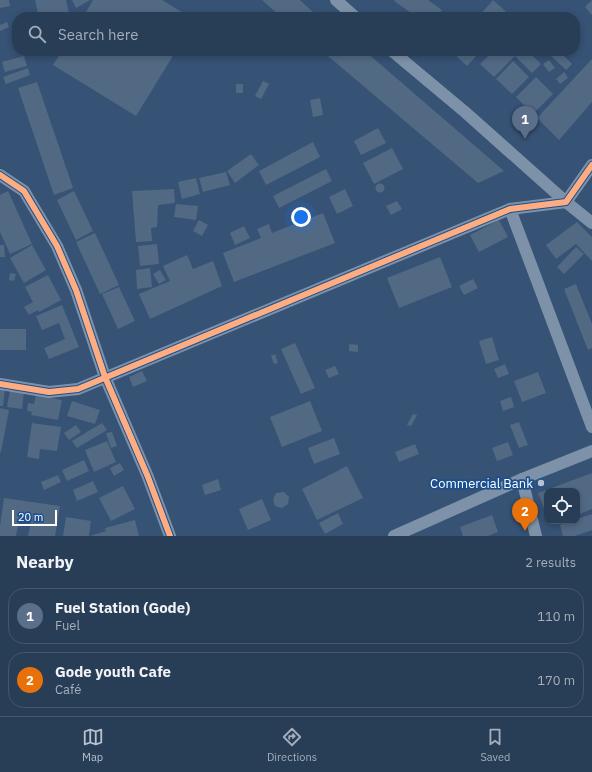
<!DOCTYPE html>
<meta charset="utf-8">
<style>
body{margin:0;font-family:"IBM Plex Sans",sans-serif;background:#30455d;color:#f1f3f6}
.controls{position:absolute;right:12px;bottom:12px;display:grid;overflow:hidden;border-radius:8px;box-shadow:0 2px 6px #0003}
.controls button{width:36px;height:36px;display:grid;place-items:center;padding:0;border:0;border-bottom:1px solid #44576d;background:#283e57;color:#f1f3f6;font:20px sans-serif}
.scale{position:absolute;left:12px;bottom:10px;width:45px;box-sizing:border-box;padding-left:4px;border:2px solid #fff;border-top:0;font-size:11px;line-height:14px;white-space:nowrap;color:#fff;-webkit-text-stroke:3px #1b4f8f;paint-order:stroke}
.you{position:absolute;left:301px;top:217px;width:14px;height:14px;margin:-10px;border:3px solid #fff;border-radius:50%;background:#1a73e8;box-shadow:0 0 0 6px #1a73e833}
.badge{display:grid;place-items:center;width:26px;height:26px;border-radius:50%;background:#b9c2ce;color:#fff;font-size:13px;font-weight:700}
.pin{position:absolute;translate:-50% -33px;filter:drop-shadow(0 1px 2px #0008)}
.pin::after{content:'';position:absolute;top:21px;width:14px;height:12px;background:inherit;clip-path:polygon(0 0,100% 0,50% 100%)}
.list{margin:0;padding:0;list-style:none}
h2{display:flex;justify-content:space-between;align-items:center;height:52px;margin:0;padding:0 16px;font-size:17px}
h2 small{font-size:13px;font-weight:400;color:#a5aeba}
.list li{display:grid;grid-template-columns:26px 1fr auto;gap:12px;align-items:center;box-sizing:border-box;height:56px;margin:0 8px 8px;padding:0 8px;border:1px solid #44576d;border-radius:16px}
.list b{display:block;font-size:15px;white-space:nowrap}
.list p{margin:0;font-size:13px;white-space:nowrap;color:#a5aeba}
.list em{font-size:13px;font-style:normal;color:#a5aeba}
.icon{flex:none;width:22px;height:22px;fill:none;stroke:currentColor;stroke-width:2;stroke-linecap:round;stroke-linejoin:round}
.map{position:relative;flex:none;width:592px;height:536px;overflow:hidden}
.search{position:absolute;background:#283e57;box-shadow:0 2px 6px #0003;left:12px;right:12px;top:12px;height:44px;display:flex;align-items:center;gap:10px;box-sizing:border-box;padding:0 14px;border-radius:16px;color:#a5aeba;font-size:15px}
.sheet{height:180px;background:#283e57}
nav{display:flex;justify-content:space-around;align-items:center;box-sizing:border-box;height:56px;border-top:1px solid #44576d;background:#283e57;font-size:11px;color:#a5aeba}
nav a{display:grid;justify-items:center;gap:2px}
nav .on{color:#b9c2ce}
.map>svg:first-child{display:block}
.building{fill:#526984}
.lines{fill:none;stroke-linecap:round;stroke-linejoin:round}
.minor{stroke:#7d92a8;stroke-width:12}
.cycleway-casing{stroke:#1b4f8f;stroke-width:8}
.cycleway{stroke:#ffac80;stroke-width:6}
.poi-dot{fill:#b9c2ce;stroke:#1b4f8f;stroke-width:1.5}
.labels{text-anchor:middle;stroke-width:3.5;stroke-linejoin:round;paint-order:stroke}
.poi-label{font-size:13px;fill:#fff;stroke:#1b4f8f;text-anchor:end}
</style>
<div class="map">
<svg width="592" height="536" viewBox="0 0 592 536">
<rect width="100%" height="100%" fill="#365274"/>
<!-- building -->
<g class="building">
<polygon points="0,0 9,0 10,6 0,8"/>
<polygon points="35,0 66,0 70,17 39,17"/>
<polygon points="72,0 90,0 76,8"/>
<polygon points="93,0 162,0 190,17 83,17"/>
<polygon points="262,0 300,0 316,15 314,17 281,17"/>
<polygon points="395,0 428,0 442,10 437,17 417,17 394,1"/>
<polygon points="493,0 512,17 478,17"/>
<polygon points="592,0 592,15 585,7"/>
<polygon points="7,22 9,27 0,31 0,25"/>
<polygon points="62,51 176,51 136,116 53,65"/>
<polygon points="322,51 365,51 504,171 478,183"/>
<polygon points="451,51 478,51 479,53 467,66"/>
<polygon points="493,51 534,51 531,54 541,64 532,73 515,56 494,77 480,64"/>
<polygon points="553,51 559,51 572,64 566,70 550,55"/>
<polygon points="24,56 27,66 5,72 2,62"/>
<polygon points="592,59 592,102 559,140 537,118"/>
<polygon points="549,60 555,68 549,72 543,64"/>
<polygon points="513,61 529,77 512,94 496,79"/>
<polygon points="28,68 30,75 6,84 3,77"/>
<polygon points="564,72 568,78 560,84 556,79"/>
<polygon points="536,77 553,94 533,114 516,97"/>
<polygon points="263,81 269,84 261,99 255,96"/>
<polygon points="37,82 73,188 54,195 18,88"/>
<rect x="236" y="84" width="7" height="9"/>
<polygon points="320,98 323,115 313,117 310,100"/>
<polygon points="378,128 386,143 361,155 354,141"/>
<polygon points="313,142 320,157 266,185 259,171"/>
<polygon points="392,148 403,169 374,184 363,163"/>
<polygon points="251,154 259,165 235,183 227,171"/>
<polygon points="326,169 332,181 279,208 273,196"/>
<polygon points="226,172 230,185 203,192 199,178"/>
<polygon points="196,178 200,194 182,199 178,182"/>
<circle cx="380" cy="188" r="4.5"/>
<polygon points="174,189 175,203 158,205 157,227 151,228 152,241 136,242 132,191"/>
<polygon points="345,189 353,206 337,214 329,197"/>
<polygon points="8,191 32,244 10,254 0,232 0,195"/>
<polygon points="74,191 93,231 76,240 57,200"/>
<polygon points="397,201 402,209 391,215 386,206"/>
<polygon points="176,204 198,206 196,220 174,217"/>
<polygon points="323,213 335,243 234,282 223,253 261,238 257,229 269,224 272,233"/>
<polygon points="199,220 208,225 202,236 193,231"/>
<polygon points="499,220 508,237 479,252 470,235"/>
<polygon points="577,222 592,237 592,261 576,244 556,259 546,245"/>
<polygon points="244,226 250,238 235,245 230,233"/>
<polygon points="95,233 119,285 100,294 76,242"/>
<polygon points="157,244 159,264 140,266 138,246"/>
<polygon points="0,245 4,245 5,257 0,257"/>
<polygon points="32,245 46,270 24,283 10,258"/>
<polygon points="576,247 584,254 564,274 557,267"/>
<polygon points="187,255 193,269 213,261 222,286 150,319 139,294 170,281 163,266"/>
<polygon points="440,257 452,287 399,308 387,278"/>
<polygon points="150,268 152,287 137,289 136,270"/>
<polygon points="160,270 166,280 159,284 153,274"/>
<polygon points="10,273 16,274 14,281 9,280"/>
<polygon points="48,275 61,300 39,312 38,310 29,315 24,307 33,302 25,287"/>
<polygon points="473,279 478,288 464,295 459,286"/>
<polygon points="576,284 592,324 592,348 588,350 564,289"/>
<polygon points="119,287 135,321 118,329 102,294"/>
<polygon points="62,305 79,347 49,359 44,348 65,339 59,323 42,330 36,316"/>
<rect x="0" y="329" width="26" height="21"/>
<polygon points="492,337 499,360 486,364 479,341"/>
<polygon points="295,343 315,388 301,394 281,349"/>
<polygon points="349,344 358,345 358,352 349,351"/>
<polygon points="275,354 278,363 274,364 271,356"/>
<polygon points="505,364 509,374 498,378 494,369"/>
<polygon points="335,366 339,374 329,378 325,370"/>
<polygon points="142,371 147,381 133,387 129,377"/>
<polygon points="538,372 546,393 522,402 514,381"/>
<polygon points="0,389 5,389 3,406 0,406"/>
<polygon points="10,390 24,392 22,409 7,407"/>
<polygon points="36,395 62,400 58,420 31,415 32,412 27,411 28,403 34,404"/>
<polygon points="511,397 514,407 503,411 500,401"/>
<polygon points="72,401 100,410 95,424 67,416"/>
<polygon points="310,401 322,431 282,447 270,417"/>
<polygon points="0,408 9,410 1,452 0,452"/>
<polygon points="413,414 417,415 411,426 407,425"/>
<polygon points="519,422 528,445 519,448 510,425"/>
<polygon points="32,423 61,427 57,451 40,449 39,459 27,457"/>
<polygon points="102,423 107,430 77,448 72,441"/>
<polygon points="76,425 81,432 69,440 64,433"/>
<polygon points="112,432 117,446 111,448 106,433"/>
<polygon points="334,438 340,454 314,464 308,448"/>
<polygon points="107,441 116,462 94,472 85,450"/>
<polygon points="508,442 513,455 497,461 492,448"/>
<polygon points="415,444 419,454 399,462 395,452"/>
<polygon points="84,460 89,471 67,481 62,470"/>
<polygon points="120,463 124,470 114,476 110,468"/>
<polygon points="347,466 363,498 317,520 302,489"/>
<polygon points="592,473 592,509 577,515 577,491 547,491 547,516 538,493"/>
<polygon points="58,475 61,482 44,490 41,482"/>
<polygon points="218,479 221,490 205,495 202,485"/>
<polygon points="93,481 98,492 77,501 73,490"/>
<polygon points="123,486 135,509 111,521 99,498"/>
<polygon points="284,492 289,497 288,504 282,508 275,506 273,499 276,493"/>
<polygon points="4,498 60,506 55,536 28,536 32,518 20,515 16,536 0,536 0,526"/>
<polygon points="262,499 271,520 248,530 239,509"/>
<polygon points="338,513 343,524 325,534 319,523"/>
<polygon points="592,514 592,530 575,536 563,536 560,525 572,521 577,521 577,519"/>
<polygon points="492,515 498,532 488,536 463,536 460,527"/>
<polygon points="66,517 91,521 89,536 63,536"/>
<polygon points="135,520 139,536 90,536 106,531 105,528"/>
</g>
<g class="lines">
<!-- minor -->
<g class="minor">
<polyline points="336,0 355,17"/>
<polyline points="392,51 465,112 566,202 592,223"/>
<polyline points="0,175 24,191 57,246 76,290 105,377 148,477 170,536"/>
<polyline points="510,209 592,427"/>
<polyline points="0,384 49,392 78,389 510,209 566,202 592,165"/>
<polyline points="522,479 536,536"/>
<polyline points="394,536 522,479 592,451"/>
</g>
<defs>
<g id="cycleway">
<polyline points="0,175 24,191 57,246 76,290 105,377 148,477 170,536"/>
<polyline points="0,384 49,392 78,389 510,209 566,202 592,165"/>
</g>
</defs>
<!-- cycleway casing -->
<use href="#cycleway" class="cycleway-casing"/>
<!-- cycleway -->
<use href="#cycleway" class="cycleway"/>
</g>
<!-- markers -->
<circle class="poi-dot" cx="541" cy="483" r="4"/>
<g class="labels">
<!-- poi labels -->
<g class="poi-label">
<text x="533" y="488">Commercial Bank</text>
</g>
</g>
</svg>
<div class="controls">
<button><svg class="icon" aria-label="locate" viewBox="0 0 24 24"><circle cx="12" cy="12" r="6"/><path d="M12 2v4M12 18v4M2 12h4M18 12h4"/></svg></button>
</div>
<div class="scale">20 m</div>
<div class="you"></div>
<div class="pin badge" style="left:525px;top:139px;background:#5c6f8a">1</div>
<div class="pin badge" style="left:525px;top:531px;background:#e8710a">2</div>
<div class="search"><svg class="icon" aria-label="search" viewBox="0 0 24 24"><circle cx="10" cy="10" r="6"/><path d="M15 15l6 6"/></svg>Search here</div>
</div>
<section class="sheet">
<h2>Nearby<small>2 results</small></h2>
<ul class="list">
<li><span class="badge" style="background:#5c6f8a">1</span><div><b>Fuel Station (Gode)</b><p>Fuel</p></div><em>110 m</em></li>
<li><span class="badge" style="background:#e8710a">2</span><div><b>Gode youth Cafe</b><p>Café</p></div><em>170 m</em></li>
</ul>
</section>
<nav>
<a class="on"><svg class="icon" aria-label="map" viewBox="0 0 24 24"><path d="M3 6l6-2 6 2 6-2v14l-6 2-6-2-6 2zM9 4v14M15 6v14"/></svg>Map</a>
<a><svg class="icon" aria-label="directions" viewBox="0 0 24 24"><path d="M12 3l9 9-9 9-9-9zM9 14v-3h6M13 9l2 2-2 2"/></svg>Directions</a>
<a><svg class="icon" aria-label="saved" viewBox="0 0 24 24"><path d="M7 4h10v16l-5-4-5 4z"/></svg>Saved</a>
</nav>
